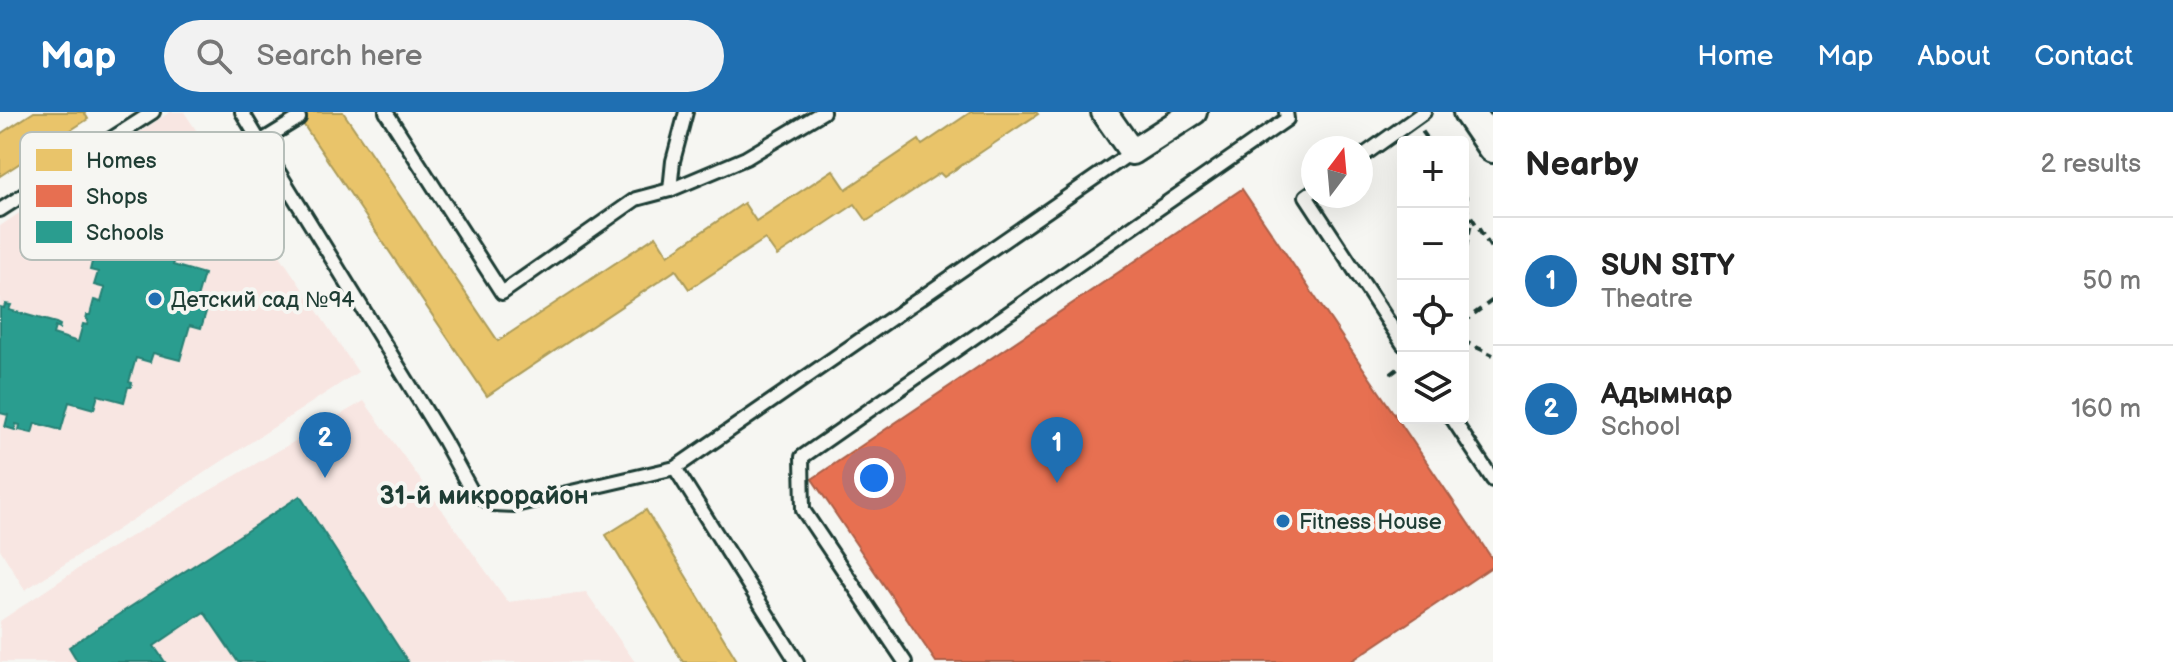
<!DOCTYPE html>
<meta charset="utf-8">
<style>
body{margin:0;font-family:"Balsamiq Sans",sans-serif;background:#f2f2f2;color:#222}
.controls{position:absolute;right:24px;top:24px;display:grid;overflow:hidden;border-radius:8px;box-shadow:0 8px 32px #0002}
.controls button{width:72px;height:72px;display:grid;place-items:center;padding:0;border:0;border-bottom:2px solid #e0e0e0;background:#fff;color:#222;font:40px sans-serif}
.compass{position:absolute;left:1301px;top:24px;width:72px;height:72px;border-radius:50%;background:#fff;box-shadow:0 8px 32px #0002;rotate:16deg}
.you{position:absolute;left:874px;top:366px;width:28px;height:28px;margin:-20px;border:6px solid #fff;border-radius:50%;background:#1a73e8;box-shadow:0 0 0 12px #1a73e833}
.badge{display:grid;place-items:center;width:52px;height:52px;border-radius:50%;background:#1f6fb2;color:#fff;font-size:26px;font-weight:700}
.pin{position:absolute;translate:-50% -66px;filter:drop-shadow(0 2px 4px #0008)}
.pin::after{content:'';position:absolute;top:42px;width:28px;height:24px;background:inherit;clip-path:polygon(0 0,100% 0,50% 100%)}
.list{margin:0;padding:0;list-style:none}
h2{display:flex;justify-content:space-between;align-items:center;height:104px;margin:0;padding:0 32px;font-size:34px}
h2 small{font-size:26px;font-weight:400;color:#767676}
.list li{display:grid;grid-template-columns:52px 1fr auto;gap:24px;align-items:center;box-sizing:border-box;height:128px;padding:0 32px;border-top:2px solid #e0e0e0}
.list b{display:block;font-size:30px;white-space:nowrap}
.list p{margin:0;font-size:26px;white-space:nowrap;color:#767676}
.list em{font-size:26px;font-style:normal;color:#767676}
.icon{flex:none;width:44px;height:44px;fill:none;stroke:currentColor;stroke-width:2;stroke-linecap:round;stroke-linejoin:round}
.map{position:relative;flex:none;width:1493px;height:550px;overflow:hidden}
header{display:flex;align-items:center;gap:48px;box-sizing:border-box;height:112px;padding:0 40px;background:#1f6fb2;color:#fff}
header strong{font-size:38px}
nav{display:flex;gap:44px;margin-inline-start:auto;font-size:28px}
.search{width:560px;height:72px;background:#f2f2f2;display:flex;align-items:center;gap:20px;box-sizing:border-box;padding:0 28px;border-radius:44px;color:#767676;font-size:30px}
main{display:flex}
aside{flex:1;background:#fff}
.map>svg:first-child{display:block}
.built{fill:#f8e6e2}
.homes{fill:#e9c46a;stroke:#ac9c5a;stroke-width:2}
.shops{fill:#e76f51;stroke:#ab6048;stroke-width:2}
.schools{fill:#2a9d8f;stroke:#278074;stroke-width:2}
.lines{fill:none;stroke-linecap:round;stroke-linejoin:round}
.service-casing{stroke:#1f3d34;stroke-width:18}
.minor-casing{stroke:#1f3d34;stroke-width:30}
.tertiary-casing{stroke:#1f3d34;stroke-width:36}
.path{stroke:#1f3d34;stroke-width:4;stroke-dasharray:8 6;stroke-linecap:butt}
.service{stroke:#f6f6f2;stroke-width:12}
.minor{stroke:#f6f6f2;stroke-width:24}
.tertiary{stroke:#f6f6f2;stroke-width:30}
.poi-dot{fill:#1f6fb2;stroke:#f6f6f2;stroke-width:3}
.labels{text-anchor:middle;stroke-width:8;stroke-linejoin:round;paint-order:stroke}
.poi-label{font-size:22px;fill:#1f3d34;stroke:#f6f6f2;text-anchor:start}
.quarter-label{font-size:26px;font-weight:bold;fill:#1f3d34;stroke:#f6f6f2}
.key{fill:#f6f6f2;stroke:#b6beb9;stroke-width:2}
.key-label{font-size:22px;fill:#1f3d34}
</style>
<header>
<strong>Map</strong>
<div class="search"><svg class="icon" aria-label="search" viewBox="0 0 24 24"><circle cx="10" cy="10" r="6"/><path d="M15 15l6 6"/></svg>Search here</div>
<nav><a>Home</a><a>Map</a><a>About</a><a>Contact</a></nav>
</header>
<main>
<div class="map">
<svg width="1493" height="550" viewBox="0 0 1493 550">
<rect width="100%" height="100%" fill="#f6f6f2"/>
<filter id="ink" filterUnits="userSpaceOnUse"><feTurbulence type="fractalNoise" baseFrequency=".0125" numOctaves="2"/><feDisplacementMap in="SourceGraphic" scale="16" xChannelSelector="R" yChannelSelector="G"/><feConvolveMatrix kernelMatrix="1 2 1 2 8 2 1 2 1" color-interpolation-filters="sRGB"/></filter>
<g filter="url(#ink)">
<!-- built -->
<g class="built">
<polygon points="170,0 184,0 358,260 25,478 0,437 0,114"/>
<polygon points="364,289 508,490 586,480 635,550 0,550 0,509 97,444"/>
</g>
<!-- homes -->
<g class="homes">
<polygon points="34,0 84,0 88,7 0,64 0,22"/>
<polygon points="295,0 343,0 498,229 656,124 668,143 744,91 756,109 833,58 846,77 919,28 922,33 971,0 1036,0 1038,2 944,65 940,61 867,109 855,92 777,144 765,127 689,177 676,158 487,284"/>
<polygon points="646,398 738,550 683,550 606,423"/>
</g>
<!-- shops -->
<polygon class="shops" points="1242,77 1493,448 1493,454 1350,550 936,550 812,367"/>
<!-- schools -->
<g class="schools">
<polygon points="107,128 138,136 139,132 146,134 147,130 154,132 151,140 168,143 168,146 175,148 173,153 204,162 197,186 200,187 199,193 196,192 194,197 206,200 201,216 190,213 180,248 153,241 150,250 136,246 129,270 132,271 131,275 128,275 124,290 98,283 94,297 69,290 61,318 35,311 32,321 19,318 20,313 16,312 15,318 5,315 8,303 0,301 0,195 4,196 5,192 11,193 9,198 56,211 60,213 59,217 55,215 53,222 78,230 83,212 87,213 88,208 86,207 87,203 90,203 94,188 101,190 105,176 94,173 98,160 90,158 93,146 101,148 103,142 99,141 100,136 104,137"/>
<polygon points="300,384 408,550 238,550 204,500 154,534 165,550 78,550 69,535"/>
</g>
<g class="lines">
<defs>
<g id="service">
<polyline points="242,0 260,30 299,6"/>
<polyline points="386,0 502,181 636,87 670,78 746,46 823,0"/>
<polyline points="260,30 443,327 472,380 493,392 515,393 675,356 1132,40"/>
<polyline points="1361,45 1424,0"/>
<polyline points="182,76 220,51 255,23"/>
<polyline points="670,78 673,49 686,0"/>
<polyline points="1313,79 1306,84 1403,232"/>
<polyline points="0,98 153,0"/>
<polyline points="1452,306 1493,368"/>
<polyline points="675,356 797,550"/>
<polyline points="905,550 803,398 802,345 1287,7 1286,0"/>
</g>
<polyline id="minor" points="1104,0 1132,40 1194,0"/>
<polyline id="tertiary" points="1469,0 1493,35"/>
</defs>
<!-- service casing -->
<use href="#service" class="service-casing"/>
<!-- minor casing -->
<use href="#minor" class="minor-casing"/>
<!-- tertiary casing -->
<use href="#tertiary" class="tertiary-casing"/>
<!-- path -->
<g class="path">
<polyline points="1422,19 1430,30"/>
<polyline points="1463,80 1467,86 1465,95 1493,139"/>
<polyline points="1463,149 1472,107"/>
<polyline points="1463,210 1493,188"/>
<polyline points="1463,229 1493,243"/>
<polyline points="1391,262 1403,253"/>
</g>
<!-- service -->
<use href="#service" class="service"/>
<!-- minor -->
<use href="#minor" class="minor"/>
<!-- tertiary -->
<use href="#tertiary" class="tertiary"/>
</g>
</g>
<!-- markers -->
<g class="poi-dot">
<circle cx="155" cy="187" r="8"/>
<circle cx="1283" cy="409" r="8"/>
</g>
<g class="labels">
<!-- poi labels -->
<g class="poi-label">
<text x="171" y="195">Детский сад №94</text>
<text x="1299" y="417">Fitness House</text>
</g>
<!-- quarter labels -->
<g class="quarter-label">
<text x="484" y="392">31-й микрорайон</text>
</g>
</g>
<!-- legend -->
<rect x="20" y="20" width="264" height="128" rx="12" class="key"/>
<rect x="36" y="37" width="36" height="22" fill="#e9c46a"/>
<rect x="36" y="73" width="36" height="22" fill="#e76f51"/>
<rect x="36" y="109" width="36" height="22" fill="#2a9d8f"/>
<g class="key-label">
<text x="86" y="56">Homes</text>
<text x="86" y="92">Shops</text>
<text x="86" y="128">Schools</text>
</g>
</svg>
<div class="controls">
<button>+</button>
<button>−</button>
<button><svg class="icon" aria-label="locate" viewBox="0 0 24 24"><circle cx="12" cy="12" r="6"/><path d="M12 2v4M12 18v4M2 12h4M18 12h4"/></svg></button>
<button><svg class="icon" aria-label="layers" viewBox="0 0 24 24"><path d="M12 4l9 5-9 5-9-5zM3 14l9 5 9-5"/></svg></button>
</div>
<svg class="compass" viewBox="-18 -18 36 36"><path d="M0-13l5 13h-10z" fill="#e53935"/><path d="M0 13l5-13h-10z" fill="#767676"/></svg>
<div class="you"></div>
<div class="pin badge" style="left:1057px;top:371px">1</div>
<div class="pin badge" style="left:325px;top:366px">2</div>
</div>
<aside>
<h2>Nearby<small>2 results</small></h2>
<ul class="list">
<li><span class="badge">1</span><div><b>SUN SITY</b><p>Theatre</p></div><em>50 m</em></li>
<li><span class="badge">2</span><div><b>Адымнар</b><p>School</p></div><em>160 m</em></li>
</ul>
</aside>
</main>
